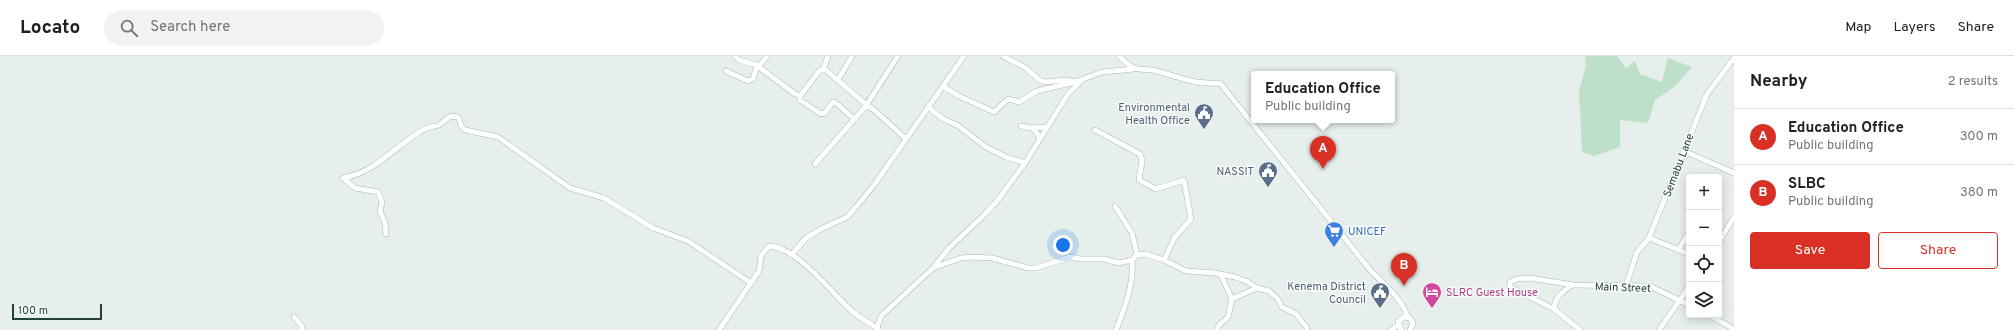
<!DOCTYPE html>
<meta charset="utf-8">
<style>
body{margin:0;font-family:Overpass,sans-serif;background:#f2f2f2;color:#202124}
.controls{position:absolute;right:12px;bottom:12px;display:grid;overflow:hidden;border-radius:4px;box-shadow:0 2px 10px #0003}
.controls button{width:36px;height:36px;display:grid;place-items:center;padding:0;border:0;border-bottom:1px solid #e0e0e0;background:#fff;color:#202124;font:20px sans-serif}
.scale{position:absolute;left:12px;bottom:10px;width:90px;box-sizing:border-box;padding-left:4px;border:2px solid #24423a;border-top:0;font-size:11px;line-height:14px;white-space:nowrap;color:#24423a;-webkit-text-stroke:3px #f7fbf9;paint-order:stroke}
.you{position:absolute;left:1063px;top:189px;width:14px;height:14px;margin:-10px;border:3px solid #fff;border-radius:50%;background:#1a73e8;box-shadow:0 0 0 6px #1a73e833}
.badge{display:grid;place-items:center;width:26px;height:26px;border-radius:50%;background:#d93025;color:#fff;font-size:13px;font-weight:700}
.pin{position:absolute;translate:-50% -33px;filter:drop-shadow(0 1px 2px #0008)}
.pin::after{content:'';position:absolute;top:21px;width:14px;height:12px;background:inherit;clip-path:polygon(0 0,100% 0,50% 100%)}
.popup{position:absolute;left:1251px;top:15px;width:144px;height:52px;box-sizing:border-box;display:grid;place-content:center;border-radius:4px;background:#fff;filter:drop-shadow(0 1px 3px #0005);font-size:13px;white-space:nowrap;color:#757577}
.popup b{font-size:15px;color:#202124}
.popup::after{content:'';position:absolute;left:50%;top:100%;margin-left:-8px;border:8px solid transparent;border-top-color:#fff}
.list{margin:0;padding:0;list-style:none}
h2{display:flex;justify-content:space-between;align-items:center;height:52px;margin:0;padding:0 16px;font-size:17px}
h2 small{font-size:13px;font-weight:400;color:#757577}
.list li{display:grid;grid-template-columns:26px 1fr auto;gap:12px;align-items:center;box-sizing:border-box;height:56px;padding:0 16px;border-top:1px solid #e0e0e0}
.list b{display:block;font-size:15px;white-space:nowrap}
.list p{margin:0;font-size:13px;white-space:nowrap;color:#757577}
.list em{font-size:13px;font-style:normal;color:#757577}
.actions{display:flex;gap:8px;padding:12px 16px}
.actions a{flex:1;padding:9px 0;border:1px solid #d93025;border-radius:4px;text-align:center;font-size:14px;color:#d93025}
.actions .main{background:#d93025;color:#fff}
.icon{flex:none;width:22px;height:22px;fill:none;stroke:currentColor;stroke-width:2;stroke-linecap:round;stroke-linejoin:round}
.map{position:relative;flex:none;width:1734px;height:274px;overflow:hidden}
header{display:flex;align-items:center;gap:24px;box-sizing:border-box;height:56px;padding:0 20px;background:#fff;border-bottom:1px solid #e0e0e0}
header strong{font-size:19px}
nav{display:flex;gap:22px;margin-inline-start:auto;font-size:14px}
.search{width:280px;height:36px;background:#f2f2f2;display:flex;align-items:center;gap:10px;box-sizing:border-box;padding:0 14px;border-radius:22px;color:#757577;font-size:15px}
main{display:flex}
aside{flex:1;background:#fff}
.map>svg:first-child{display:block}
.green{fill:#bfe0c8}
.lines{fill:none;stroke-linecap:round;stroke-linejoin:round}
.minor-casing{stroke:#a8b8b2;stroke-width:6}
.minor{stroke:#fff;stroke-width:5}
.labels{text-anchor:middle;stroke-width:3;stroke-linejoin:round;paint-order:stroke}
.service-label{font-size:11px;fill:#4e5e75;stroke:#f7fbf9;text-anchor:end}
.street-label{font-size:11px;fill:#24423a;stroke:#f7fbf9}
.shop-label{font-size:11px;fill:#366cbe;stroke:#f7fbf9;text-anchor:start}
.hotel-label{font-size:11px;fill:#b23c85;stroke:#f7fbf9;text-anchor:start}
</style>
<header>
<strong>Locato</strong>
<div class="search"><svg class="icon" aria-label="search" viewBox="0 0 24 24"><circle cx="10" cy="10" r="6"/><path d="M15 15l6 6"/></svg>Search here</div>
<nav><a>Map</a><a>Layers</a><a>Share</a></nav>
</header>
<main>
<div class="map">
<svg width="1734" height="274" viewBox="0 0 1734 274">
<rect width="100%" height="100%" fill="#e6efeb"/>
<!-- green -->
<polygon class="green" points="1585,0 1617,0 1626,12 1635,5 1640,18 1662,26 1668,2 1692,11 1674,31 1655,44 1648,67 1620,64 1620,91 1594,100 1582,96 1579,35 1586,9"/>
<g class="lines">
<defs>
<g id="minor">
<polyline points="767,0 759,10 760,12 795,38 800,40"/>
<polyline points="1003,0 1024,11 1041,25 1047,26 1066,24 1075,26 1102,16 1134,13"/>
<path d="M1119,0C1124,5 1128,9 1134,12C1139,14 1146,13 1152,14C1179,20 1191,29 1220,27L1371,215C1382,226 1405,246 1407,261"/>
<polyline points="823,14 828,0"/>
<polyline points="726,15 748,25 753,23 756,13 759,10 739,4 735,0"/>
<polyline points="838,24 852,0"/>
<polyline points="944,31 959,40 994,56 1008,43 1019,46 1037,35 1075,26"/>
<polyline points="867,48 898,0"/>
<polyline points="854,63 836,47 833,46 825,57 821,58 800,44 800,40 820,14 826,14 869,51"/>
<polyline points="1021,70 1031,72 1047,71"/>
<polyline points="1033,72 1040,82"/>
<polyline points="1095,74 1140,98 1142,105 1139,124 1156,133 1184,124 1191,163 1175,181 1164,204 1145,198 1137,199"/>
<polyline points="1684,95 1734,117"/>
<polyline points="1025,107 1068,38 1081,25"/>
<polyline points="815,108 865,51 869,51 873,53 905,82"/>
<path d="M1115,150L1132,177L1137,199L1132,204C1134,229 1125,251 1116,274"/>
<path d="M386,178L385,167L380,155L382,146L378,136L355,132L343,122C374,117 396,90 421,75C427,71 433,71 439,69C447,64 448,57 459,62L461,70L465,74L498,81L570,132L604,142L653,172L688,185L751,227"/>
<polyline points="1649,182 1689,198"/>
<polyline points="1719,186 1734,161"/>
<polyline points="1679,193 1689,176"/>
<polyline points="792,198 806,182 821,173 847,161 856,151 874,129 964,0"/>
<polyline points="1164,204 1186,215 1215,217 1235,221 1246,225 1257,232 1269,235 1278,243 1282,251 1296,258 1307,272"/>
<polyline points="933,212 961,202 974,201 992,202 1028,212 1036,212 1070,201 1081,203 1104,203 1118,207 1132,204"/>
<polyline points="1221,219 1232,243 1257,232"/>
<path d="M1572,229C1563,235 1555,241 1554,253L1580,274"/>
<polyline points="1626,230 1637,196 1649,182 1707,38 1734,2"/>
<polyline points="1554,253 1510,231 1510,226 1517,223 1530,222 1573,229 1650,230 1689,249"/>
<polyline points="1709,259 1734,273"/>
<polyline points="294,261 302,270 302,274"/>
<polyline points="877,272 881,260 933,212 949,192 983,160 998,144 1025,107 1006,101 986,91 957,69 943,63 928,51"/>
<path d="M719,274L759,215L761,200L769,190C799,192 831,237 853,256C861,263 871,267 879,274"/>
<polyline points="1217,274 1219,269 1228,261 1232,243"/>
<polyline points="1391,274 1398,269"/>
<polyline points="1401,274 1398,266 1404,261 1410,262 1413,267 1410,274"/>
<polyline points="1659,274 1689,231"/>
</g>
</defs>
<!-- minor casing -->
<use href="#minor" class="minor-casing"/>
<!-- minor -->
<use href="#minor" class="minor"/>
</g>
<!-- icons -->
<defs>
<symbol id="civic-pin" viewBox="-11 -11 22 30"><path d="M0 17L-7.5 6A9.5 9.5 0 1 1 7.5 6Z" fill="#5c6f8a" stroke="#f7fbf9"/><path d="M-.6-6.5H3V-4.5H.6V-3L4-1V1h2V6H-6V1h2V-1L-.6-3ZM-1.2 2.5V6h2.4V2.5Z" fill="#fff"/></symbol>
<symbol id="supermarket-pin" viewBox="-11 -11 22 30"><path d="M0 17L-7.5 6A9.5 9.5 0 1 1 7.5 6Z" fill="#3f7fe0" stroke="#f7fbf9"/><path d="M-6-5.5h2.5l.6 2H6L4.5 2H-2.5L-4.4-4H-6ZM-1.5 3.2a1.3 1.3 0 1 0 .1 0ZM3 3.2a1.3 1.3 0 1 0 .1 0Z" fill="#fff"/></symbol>
<symbol id="hotel-pin" viewBox="-11 -11 22 30"><path d="M0 17L-7.5 6A9.5 9.5 0 1 1 7.5 6Z" fill="#d1479c" stroke="#f7fbf9"/><path d="M-6-4.5h1.5V1H6V5H4.5V3h-9V5H-6ZM-4 0a1.8 1.8 0 1 1 3.6 0ZM.5 0V-2.5h3Q6-2.5 6 0Z" fill="#fff"/></symbol>
</defs>
<g fill-rule="evenodd">
<use href="#civic-pin" x="1193" y="46" width="22" height="30"/>
<use href="#civic-pin" x="1257" y="104" width="22" height="30"/>
<use href="#supermarket-pin" x="1323" y="164" width="22" height="30"/>
<use href="#civic-pin" x="1369" y="225" width="22" height="30"/>
<use href="#hotel-pin" x="1421" y="225" width="22" height="30"/>
</g>
<g class="labels">
<!-- service labels -->
<g class="service-label">
<text x="1190" y="55">Environmental<tspan x="1190" dy="13">Health Office</tspan></text>
<text x="1254" y="119">NASSIT</text>
<text x="1366" y="234">Kenema District<tspan x="1366" dy="13">Council</tspan></text>
</g>
<!-- street labels -->
<g class="street-label">
<text transform="translate(1678 109) rotate(-69)" y="4">Semabu Lane</text>
<text transform="translate(1623 231) rotate(2)" y="4">Main Street</text>
</g>
<!-- shop labels -->
<g class="shop-label">
<text x="1348" y="179">UNICEF</text>
</g>
<!-- hotel labels -->
<g class="hotel-label">
<text x="1446" y="240">SLRC Guest House</text>
</g>
</g>
</svg>
<div class="controls">
<button>+</button>
<button>−</button>
<button><svg class="icon" aria-label="locate" viewBox="0 0 24 24"><circle cx="12" cy="12" r="6"/><path d="M12 2v4M12 18v4M2 12h4M18 12h4"/></svg></button>
<button><svg class="icon" aria-label="layers" viewBox="0 0 24 24"><path d="M12 4l9 5-9 5-9-5zM3 14l9 5 9-5"/></svg></button>
</div>
<div class="scale">100 m</div>
<div class="you"></div>
<div class="pin badge" style="left:1323px;top:113px">A</div>
<div class="popup"><b>Education Office</b>Public building</div>
<div class="pin badge" style="left:1404px;top:230px">B</div>
</div>
<aside>
<h2>Nearby<small>2 results</small></h2>
<ul class="list">
<li><span class="badge">A</span><div><b>Education Office</b><p>Public building</p></div><em>300 m</em></li>
<li><span class="badge">B</span><div><b>SLBC</b><p>Public building</p></div><em>380 m</em></li>
</ul>
<div class="actions"><a class="main">Save</a><a>Share</a></div>
</aside>
</main>
